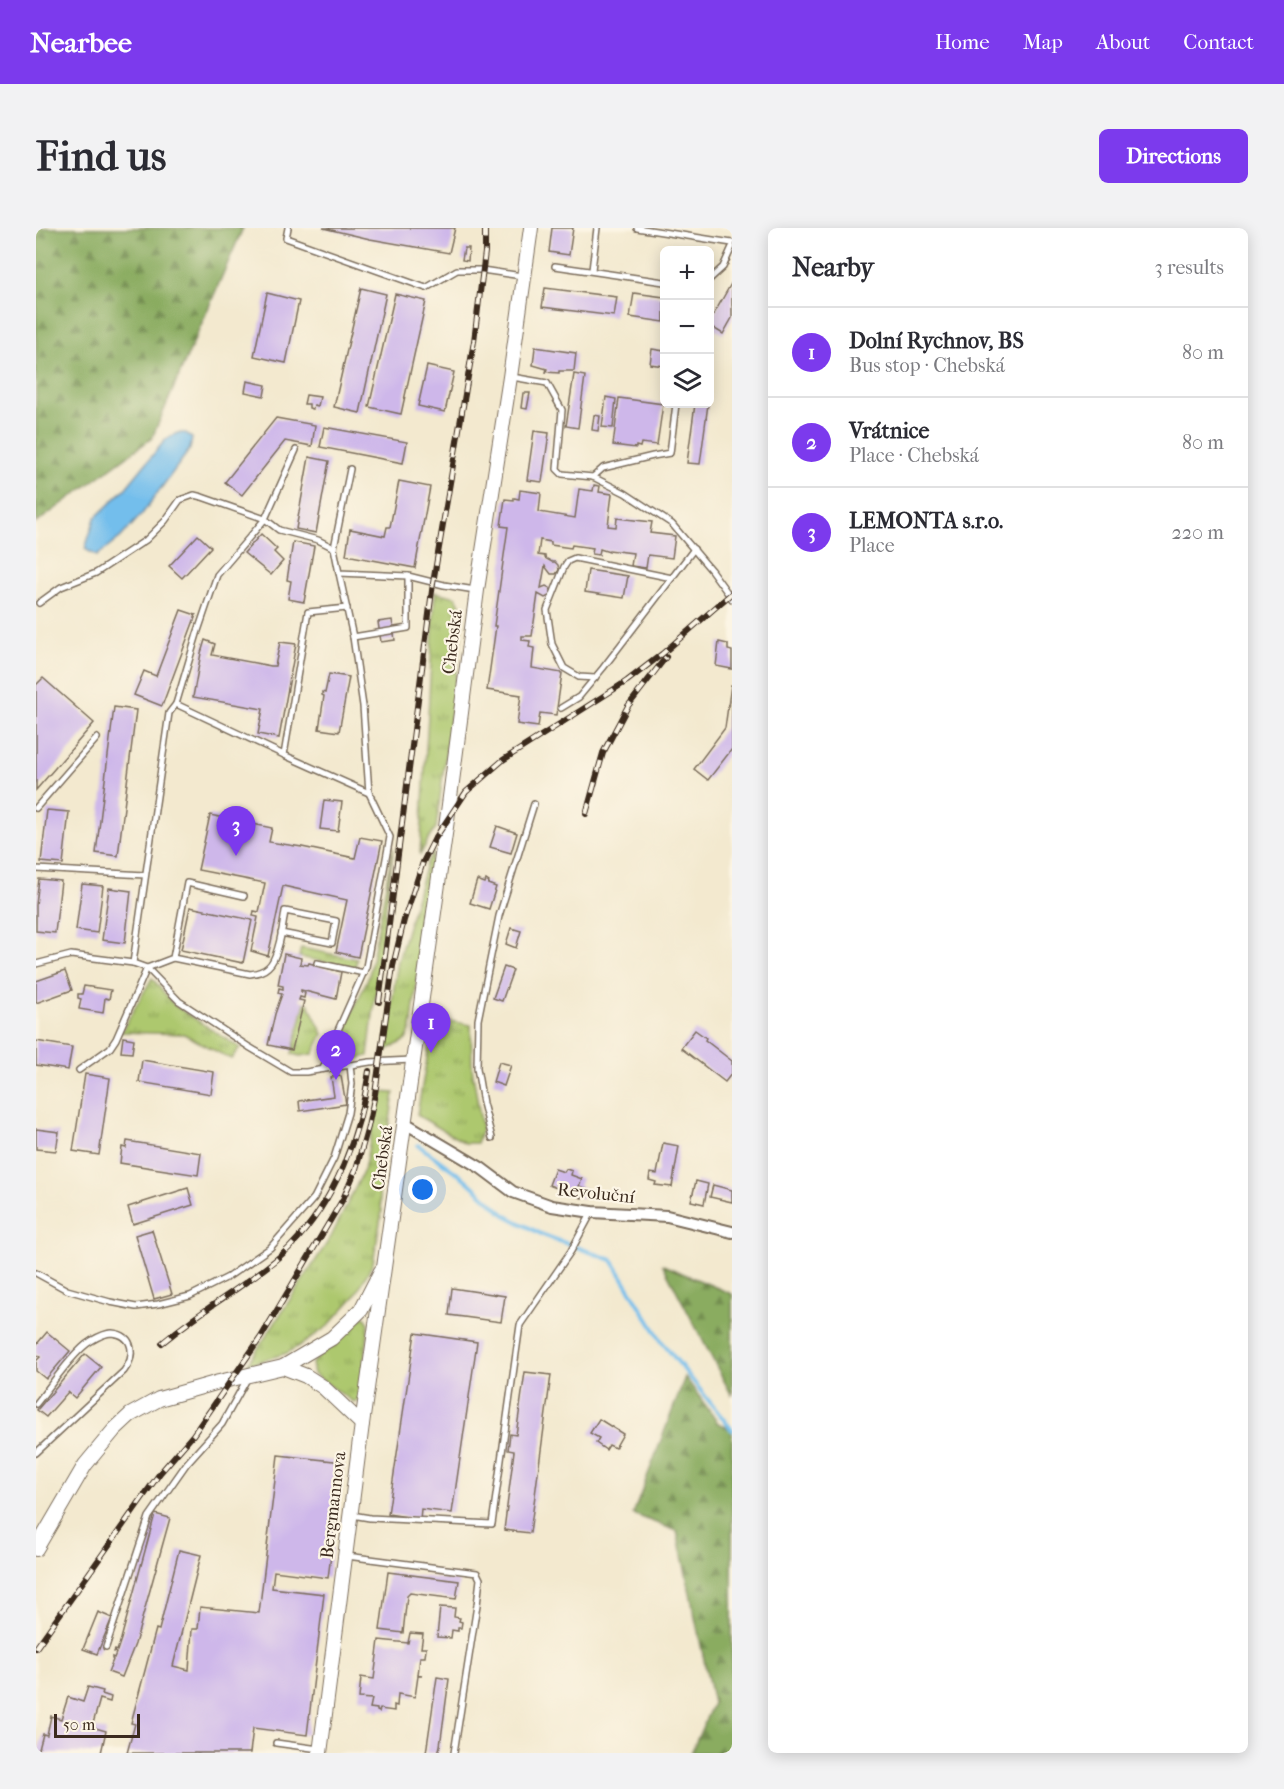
<!DOCTYPE html>
<meta charset="utf-8">
<style>
body{margin:0;font-family:"IM FELL French Canon",serif;background:#f2f2f3;color:#2b2b33}
.controls{position:absolute;right:18px;top:18px;display:grid;overflow:hidden;border-radius:9px;box-shadow:0 3px 15px #0003}
.controls button{width:54px;height:54px;display:grid;place-items:center;padding:0;border:0;border-bottom:2px solid #e1e1e2;background:#fff;color:#2b2b33;font:30px sans-serif}
.scale{position:absolute;left:18px;bottom:15px;width:86px;box-sizing:border-box;padding-left:6px;border:3px solid #3b2a1e;border-top:0;font-size:16px;line-height:21px;white-space:nowrap;color:#3b2a1e;-webkit-text-stroke:4px #fcf5e5;paint-order:stroke}
.you{position:absolute;left:387px;top:962px;width:21px;height:21px;margin:-15px;border:4px solid #fff;border-radius:50%;background:#1a73e8;box-shadow:0 0 0 9px #1a73e833}
.badge{display:grid;place-items:center;width:39px;height:39px;border-radius:50%;background:#7c3aed;color:#fff;font-size:20px;font-weight:700}
.pin{position:absolute;translate:-50% -50px;filter:drop-shadow(0 2px 3px #0008)}
.pin::after{content:'';position:absolute;top:32px;width:21px;height:18px;background:inherit;clip-path:polygon(0 0,100% 0,50% 100%)}
.list{margin:0;padding:0;list-style:none}
h2{display:flex;justify-content:space-between;align-items:center;height:78px;margin:0;padding:0 24px;font-size:26px}
h2 small{font-size:20px;font-weight:400;color:#7c7c81}
.list li{display:grid;grid-template-columns:39px 1fr auto;gap:18px;align-items:center;box-sizing:border-box;height:90px;padding:0 24px;border-top:2px solid #e1e1e2}
.list b{display:block;font-size:22px;white-space:nowrap}
.list p{margin:0;font-size:20px;white-space:nowrap;color:#7c7c81}
.list em{font-size:20px;font-style:normal;color:#7c7c81}
.icon{flex:none;width:33px;height:33px;fill:none;stroke:currentColor;stroke-width:2;stroke-linecap:round;stroke-linejoin:round}
.map{position:relative;flex:none;width:696px;height:1525px;overflow:hidden;border-radius:9px}
header{display:flex;align-items:center;gap:36px;box-sizing:border-box;height:84px;padding:0 30px;background:#7c3aed;color:#fff}
header strong{font-size:28px}
nav{display:flex;gap:33px;margin-inline-start:auto;font-size:21px}
.intro{display:flex;align-items:center;justify-content:space-between;box-sizing:border-box;height:144px;padding:0 36px}
h1{margin:0;font-size:42px}
.button{padding:15px 27px;border-radius:9px;background:#7c3aed;color:#fff;font-size:21px;font-weight:700}
main{display:flex;gap:36px;padding:0 36px}
aside{flex:1;background:#fff;border-radius:9px;box-shadow:0 3px 15px #0003}
.map>svg:first-child{display:block}
.grass{fill:url(#grass-tufts);stroke:#747946;stroke-width:1.5}
.forest{fill:url(#forest-firs);stroke:#626b40;stroke-width:1.5}
.water{fill:#73beec;stroke:#577485;stroke-width:1.5}
.lines{fill:none;stroke-linecap:round;stroke-linejoin:round}
.stream{stroke:#73beec;stroke-width:4}
.building{fill:#ceb7ea}
.service-casing{stroke:#7b6d5c;stroke-width:8}
.minor-casing{stroke:#7b6d5c;stroke-width:14}
.tertiary-casing{stroke:#7b6d5c;stroke-width:16}
.service{stroke:#fff;stroke-width:5}
.minor{stroke:#fff;stroke-width:10}
.tertiary{stroke:#fff;stroke-width:14}
.rail-casing{stroke:#3b2a1e;stroke-width:6}
.rail{stroke:#fcf5e5;stroke-width:4;stroke-dasharray:11;stroke-linecap:butt}
.labels{text-anchor:middle;stroke-width:4.5;stroke-linejoin:round;paint-order:stroke}
.street-label{font-size:18px;fill:#3b2a1e;stroke:#fcf5e5}
</style>
<header>
<strong>Nearbee</strong>
<nav><a>Home</a><a>Map</a><a>About</a><a>Contact</a></nav>
</header>
<div class="intro"><h1>Find us</h1><a class="button">Directions</a></div>
<main>
<div class="map">
<svg width="696" height="1525" viewBox="0 0 696 1525">
<defs>
<pattern id="grass-tufts" width="24" height="20" patternUnits="userSpaceOnUse" patternTransform="scale(1.5)"><rect width="24" height="20" fill="#adc86e"/><path d="M3 7l-1-3M5 7V3M7 7l1-3M15 17l-1-3M17 17v-4M19 17l1-3" fill="none" stroke="#8ea35a"/></pattern>
<pattern id="forest-firs" width="22" height="20" patternUnits="userSpaceOnUse" patternTransform="scale(1.5)"><rect width="22" height="20" fill="#8aac61"/><path d="M5 1l3.5 6h-7zM16 11l3.5 6h-7z" fill="#728c4f"/></pattern>
</defs>
<rect width="100%" height="100%" fill="#fcf5e5"/>
<filter id="ink" filterUnits="userSpaceOnUse"><feTurbulence type="fractalNoise" baseFrequency=".0167" numOctaves="2"/><feDisplacementMap in="SourceGraphic" scale="12" xChannelSelector="R" yChannelSelector="G"/><feConvolveMatrix kernelMatrix="1 2 1 2 8 2 1 2 1" color-interpolation-filters="sRGB"/></filter>
<filter id="wash" filterUnits="userSpaceOnUse"><feTurbulence type="fractalNoise" baseFrequency=".008" numOctaves="4" result="noise"/><feDisplacementMap in="SourceGraphic" scale="24" xChannelSelector="R" yChannelSelector="G"/><feGaussianBlur stdDeviation="1.35" result="paint"/><feColorMatrix in="noise" values="0 0 0 0 0 0 0 0 0 0 0 0 0 0 0 0 0 1.4 0 .05"/><feComposite in="paint" operator="in"/></filter>
<g filter="url(#wash)">
<rect width="100%" height="100%" fill="#f3e9cf"/>
<!-- grass -->
<g class="grass">
<polygon points="399,364 420,369 428,385 400,600 393,610 384,627"/>
<polygon points="357,620 332,828 302,835 297,833 298,824 333,748"/>
<polygon points="397,623 375,801 370,812 349,823 362,733 390,636"/>
<polygon points="265,720 321,731 319,740 263,729"/>
<polygon points="116,750 139,778 204,820 195,831 148,806 85,804"/>
<polygon points="269,775 272,775 287,806 277,826 264,828 256,826"/>
<polygon points="398,790 435,797 436,840 446,901 441,915 429,915 381,887"/>
<polygon points="344,864 358,865 343,967 346,983 337,1035 319,1068 292,1098 271,1113 251,1125 211,1137 295,1009 328,942"/>
<polygon points="328,1088 333,1095 325,1171 317,1174 278,1146 276,1135"/>
</g>
<!-- forest -->
<g class="forest">
<polygon points="0,0 207,0 116,210 0,295"/>
<polygon points="627,1037 696,1066 696,1168"/>
<polygon points="649,1149 682,1195 696,1202 696,1525 655,1525 677,1475 641,1303 597,1286"/>
</g>
<!-- water -->
<polygon class="water" points="141,205 150,205 156,210 154,221 106,286 85,309 61,328 49,321 59,290 89,261 129,212"/>
<g class="lines">
<!-- stream -->
<polyline class="stream" points="382,917 429,951 469,987 507,1007 576,1032 626,1114 696,1202"/>
</g>
<g id="blocks">
<!-- building -->
<g class="building">
<polygon points="287,0 419,0 413,25 334,11"/>
<polygon points="516,0 537,0 533,27 513,24"/>
<polygon points="428,20 433,20 432,33 426,32"/>
<polygon points="696,54 696,90 687,106 674,98 674,93"/>
<polygon points="325,60 350,66 324,185 298,179"/>
<polygon points="509,60 581,69 578,88 506,79"/>
<polygon points="231,65 263,73 250,135 218,128"/>
<polygon points="598,65 628,69 628,94 594,89"/>
<polygon points="359,66 390,73 365,186 333,179"/>
<polygon points="499,119 540,125 538,143 523,143 523,145 510,144 511,141 497,137"/>
<polygon points="616,121 628,123 628,138 614,136"/>
<polygon points="391,138 418,144 409,184 382,178"/>
<polygon points="538,146 549,148 542,200 530,198"/>
<polygon points="211,153 230,157 228,168 209,164"/>
<polygon points="487,165 494,165 491,181 485,180"/>
<polygon points="270,167 284,169 282,178 278,177 277,181 273,180 273,176 268,176"/>
<polygon points="570,169 580,171 577,200 566,199"/>
<polygon points="583,170 627,176 621,217 605,215 604,219 600,218 600,220 577,217"/>
<polygon points="659,176 672,176 664,236 651,235"/>
<polygon points="558,187 564,188 562,203 556,202"/>
<polygon points="240,190 279,197 276,218 249,213 206,267 189,254"/>
<polygon points="288,199 371,214 367,235 284,219"/>
<polygon points="498,203 513,205 506,254 491,252"/>
<polygon points="273,229 293,233 280,305 260,301"/>
<polygon points="363,253 394,259 379,340 310,327 314,301 349,308 351,299 354,299"/>
<polygon points="558,257 564,258 563,264 576,266 572,298 580,299 581,290 616,294 614,305 639,308 636,330 612,327 610,340 595,338 597,325 573,322 573,324 564,321 563,327 556,326 557,320 536,317 535,320 515,317 515,314 504,312 502,327 509,328 509,330 516,334 519,334 522,337 523,342 520,346 515,346 509,338 505,360 510,358 514,360 516,364 515,367 509,370 502,366 496,408 486,408 486,412 494,413 493,419 498,420 496,440 526,445 520,487 504,485 502,499 481,496 485,467 451,462 460,398 458,398 472,299 465,298 469,271 478,272 478,270 483,271 484,262 505,265 503,284 539,290 543,261 557,263"/>
<polygon points="225,306 241,321 238,324 247,333 235,347 208,325"/>
<polygon points="162,307 175,319 146,350 133,338"/>
<polygon points="257,314 278,318 268,374 252,371 255,353 251,352"/>
<polygon points="552,342 592,348 588,370 549,364"/>
<polygon points="145,382 160,387 126,478 98,467 108,443 120,448"/>
<polygon points="356,392 359,412 345,414 342,394"/>
<polygon points="169,412 179,416 176,427 235,438 239,438 244,414 260,416 243,510 222,506 227,481 157,469 165,425"/>
<polygon points="683,414 692,416 692,422 696,423 696,441 680,438"/>
<polygon points="293,446 313,449 303,504 283,501 288,468 286,467 286,464 289,465"/>
<polygon points="7,450 58,495 0,562 0,457"/>
<polygon points="695,457 696,457 696,521 672,552 658,541 689,500"/>
<polygon points="78,479 100,482 82,628 60,625"/>
<polygon points="288,572 306,574 302,603 284,601"/>
<polygon points="11,582 33,584 27,636 5,634"/>
<polygon points="174,587 236,600 233,614 266,619 319,630 324,609 346,613 322,729 300,724 311,672 247,658 232,728 215,723 222,689 217,688 218,683 223,684 229,655 162,642"/>
<polygon points="461,598 481,605 475,625 454,619"/>
<polygon points="3,651 25,653 19,705 0,703 0,677"/>
<polygon points="441,652 449,655 450,652 453,654 452,656 460,659 453,681 434,675"/>
<polygon points="46,656 67,658 61,705 40,702"/>
<polygon points="73,660 95,663 89,715 66,712"/>
<polygon points="154,679 216,692 207,735 145,722"/>
<polygon points="475,700 485,703 480,720 470,716"/>
<polygon points="248,726 265,730 264,736 272,737 273,735 305,744 300,771 265,762 265,764 269,765 268,770 264,769 263,772 268,773 256,822 232,817 239,786 246,766 242,765 243,760 247,761 247,758 242,757"/>
<polygon points="468,739 477,742 466,773 457,770"/>
<polygon points="29,743 36,762 0,775 0,753"/>
<polygon points="48,758 75,762 73,771 69,770 67,785 43,781 45,771 42,770 42,766 46,766"/>
<polygon points="659,802 670,810 669,812 696,833 696,845 689,854 645,820"/>
<polygon points="87,809 98,811 96,825 85,824"/>
<polygon points="0,813 36,819 32,842 0,837"/>
<polygon points="106,832 178,844 175,866 103,854"/>
<polygon points="463,834 475,837 468,858 457,854"/>
<polygon points="49,846 74,850 63,927 37,923"/>
<polygon points="305,848 310,876 264,883 263,873 298,868 295,849"/>
<polygon points="0,901 23,904 20,923 0,921"/>
<polygon points="91,913 165,925 162,947 84,935 86,919 90,920"/>
<polygon points="627,915 643,918 636,959 619,957 620,954 613,952 614,945 621,946"/>
<polygon points="519,941 528,944 530,941 536,943 535,947 546,951 543,958 550,961 546,970 513,957"/>
<polygon points="660,953 672,956 668,976 655,973"/>
<polygon points="677,957 696,962 696,974 674,969"/>
<polygon points="152,960 157,977 97,996 92,979"/>
<polygon points="116,1002 136,1066 118,1071 99,1007"/>
<polygon points="416,1060 469,1068 465,1094 413,1087"/>
<polygon points="11,1104 34,1123 10,1151 0,1143 0,1133 4,1129 0,1126 0,1117"/>
<polygon points="379,1105 441,1114 416,1285 385,1281 384,1291 352,1286"/>
<polygon points="49,1126 65,1139 39,1170 32,1164 10,1189 1,1182"/>
<polygon points="489,1144 515,1147 494,1305 468,1302 478,1223 472,1222 474,1206 480,1207"/>
<polygon points="563,1191 587,1206 579,1220 573,1217 570,1222 560,1215 563,1210 554,1205"/>
<polygon points="242,1227 307,1234 292,1350 238,1343 236,1360 288,1366 271,1507 217,1500 214,1525 91,1525 99,1496 95,1495 120,1401 123,1402 143,1322 165,1327 137,1438 153,1442 156,1401 162,1401 164,1379 223,1385"/>
<polygon points="119,1286 134,1290 99,1416 86,1449 72,1444 77,1432 76,1431 76,1429 78,1430 80,1425 78,1424 79,1422 81,1423 85,1411"/>
<polygon points="352,1344 423,1353 420,1371 374,1365 371,1368 367,1405 344,1402"/>
<polygon points="404,1379 419,1380 418,1389 424,1390 423,1393 426,1394 425,1400 422,1400 422,1403 416,1402 415,1410 401,1409"/>
<polygon points="62,1384 76,1390 61,1426 47,1421"/>
<polygon points="374,1405 387,1406 385,1420 390,1420 389,1429 384,1429 382,1447 386,1448 382,1448 379,1469 362,1466 361,1478 358,1477 358,1483 344,1481 343,1484 341,1483 341,1481 334,1480 336,1471 323,1470 325,1449 338,1451 343,1412 372,1415"/>
<polygon points="401,1449 413,1451 404,1518 402,1525 390,1525"/>
<polygon points="52,1459 67,1463 66,1466 75,1469 74,1474 64,1471 56,1499 70,1503 65,1525 2,1525 7,1506 11,1507 15,1488 25,1491 32,1469 47,1474"/>
</g>
</g>
</g>
<g filter="url(#ink)">
<use href="#blocks" fill-opacity="0" stroke="#7b6d5c" stroke-width="1.5"/>
<g class="lines">
<defs>
<g id="service">
<polyline points="252,0 250,10 390,60 421,42 446,42 486,48"/>
<polyline points="601,0 696,15"/>
<polyline points="519,38 628,54"/>
<polyline points="556,42 561,0"/>
<polyline points="674,51 687,39 696,19"/>
<polyline points="476,149 511,155 526,182 521,241 526,246 557,249 589,265 636,296 675,342 696,371"/>
<polyline points="260,222 229,291 243,302 282,312 298,320"/>
<polyline points="314,241 298,320 303,345 372,348 408,357 439,362"/>
<polyline points="557,249 567,240 617,228 634,225 640,176"/>
<polyline points="3,375 25,359 60,345 110,312 129,293 144,272 158,267 166,269 229,291 181,347 161,406 140,476"/>
<polyline points="311,380 272,384 248,527 333,565"/>
<polyline points="317,409 372,400 372,348"/>
<polyline points="559,450 543,449 528,440 516,416 511,382 528,339 532,333 539,330 636,350"/>
<polyline points="525,480 543,469 567,440 658,321"/>
<polyline points="248,527 140,476 133,485 97,735 111,740 143,773 213,819 255,844 270,844 334,834 376,832"/>
<polyline points="0,580 61,510"/>
<polyline points="0,641 109,647"/>
<path d="M137,730L214,746C221,745 227,744 232,739C243,730 247,697 249,683L300,693L296,715L245,705"/>
<polyline points="281,735 328,745"/>
<polyline points="0,736 35,727 97,735"/>
<polyline points="287,841 302,802 330,739 354,609 333,565 327,478 317,409 303,345"/>
<polyline points="43,842 74,820 80,811 111,740 137,730 151,655 208,668"/>
<polyline points="456,910 447,875 441,840 442,792 463,688 498,576"/>
<polyline points="0,1045 31,1062 74,1074 100,1079 122,1076 154,1068 192,1049 234,1020 278,970 298,930 312,885 316,856 314,837"/>
<path d="M0,1176C13,1160 39,1122 55,1113C60,1110 70,1105 76,1105C99,1107 99,1129 88,1143L0,1225"/>
<polyline points="316,1287 334,1290 456,1296 484,1097 535,1023 556,984"/>
<polyline points="311,1328 441,1345 444,1351 441,1377 418,1525"/>
<polyline points="70,1419 113,1289 151,1235 186,1196 211,1151"/>
<polyline points="240,1515 283,1521"/>
</g>
<polyline id="minor" points="369,895 445,940 477,964 516,978 556,984 631,988 696,1004"/>
<g id="tertiary">
<polyline points="247,1139 270,1148 287,1159 326,1196"/>
<polyline points="0,1321 49,1237 78,1202 94,1187 123,1171 183,1154 247,1139 296,1110 325,1082 345,1043"/>
<polyline points="284,1525 326,1196 411,592 441,362 474,149 495,0"/>
</g>
</defs>
<!-- service casing -->
<use href="#service" class="service-casing"/>
<!-- minor casing -->
<use href="#minor" class="minor-casing"/>
<!-- tertiary casing -->
<use href="#tertiary" class="tertiary-casing"/>
<!-- service -->
<use href="#service" class="service"/>
<!-- minor -->
<use href="#minor" class="minor"/>
<!-- tertiary -->
<use href="#tertiary" class="tertiary"/>
<defs>
<g id="rail">
<polyline points="550,586 567,525 592,478 630,429"/>
<polyline points="343,774 397,355 438,113 449,24 449,0"/>
<path d="M126,1115C148,1097 172,1080 196,1064C216,1050 237,1036 254,1019C300,972 324,907 333,843"/>
<polyline points="0,1420 124,1245 157,1207 182,1171 225,1109 307,971 320,941 332,899 339,866 357,738 368,692 387,634 398,612 430,564 467,532 591,453 626,426 696,365"/>
</g>
</defs>
<!-- rail casing -->
<use href="#rail" class="rail-casing"/>
<!-- rail -->
<use href="#rail" class="rail"/>
</g>
</g>
<g class="labels">
<!-- street labels -->
<g class="street-label">
<text transform="translate(416 414) rotate(-83)" y="6">Chebská</text>
<text transform="translate(346 930) rotate(-82)" y="6">Chebská</text>
<text transform="translate(560 965) rotate(6)" y="6">Revoluční</text>
<text transform="translate(297 1277) rotate(-83)" y="6">Bergmannova</text>
</g>
</g>
</svg>
<div class="controls">
<button>+</button>
<button>−</button>
<button><svg class="icon" aria-label="layers" viewBox="0 0 24 24"><path d="M12 4l9 5-9 5-9-5zM3 14l9 5 9-5"/></svg></button>
</div>
<div class="scale">50 m</div>
<div class="you"></div>
<div class="pin badge" style="left:395px;top:825px">1</div>
<div class="pin badge" style="left:300px;top:852px">2</div>
<div class="pin badge" style="left:200px;top:628px">3</div>
</div>
<aside>
<h2>Nearby<small>3 results</small></h2>
<ul class="list">
<li><span class="badge">1</span><div><b>Dolní Rychnov, BS</b><p>Bus stop · Chebská</p></div><em>80 m</em></li>
<li><span class="badge">2</span><div><b>Vrátnice</b><p>Place · Chebská</p></div><em>80 m</em></li>
<li><span class="badge">3</span><div><b>LEMONTA s.r.o.</b><p>Place</p></div><em>220 m</em></li>
</ul>
</aside>
</main>
